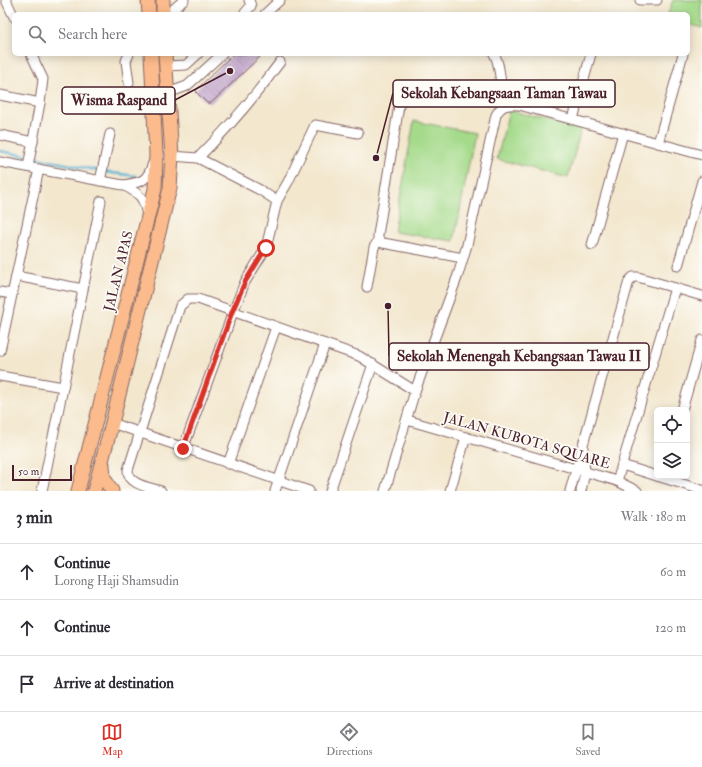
<!DOCTYPE html>
<meta charset="utf-8">
<style>
body{margin:0;font-family:"IM FELL Double Pica",serif;background:#f2f2f3;color:#2b2b33}
.controls{position:absolute;right:12px;bottom:12px;display:grid;overflow:hidden;border-radius:6px;box-shadow:0 2px 10px #0003}
.controls button{width:36px;height:36px;display:grid;place-items:center;padding:0;border:0;border-bottom:1px solid #e1e1e2;background:#fff;color:#2b2b33;font:20px sans-serif}
.scale{position:absolute;left:12px;bottom:10px;width:60px;box-sizing:border-box;padding-left:4px;border:2px solid #4a1f2b;border-top:0;font-size:11px;line-height:14px;white-space:nowrap;color:#4a1f2b;-webkit-text-stroke:3px #fdfcf7;paint-order:stroke}
.stop{position:absolute;width:12px;height:12px;margin:-9px;border:3px solid #d93025;border-radius:50%;background:#fff}
.stop.end{background:#d93025;border-color:#fff;box-shadow:0 1px 4px #0008}
.list{margin:0;padding:0;list-style:none}
h2{display:flex;justify-content:space-between;align-items:center;height:52px;margin:0;padding:0 16px;font-size:17px}
h2 small{font-size:13px;font-weight:400;color:#7c7c81}
.list li{display:grid;grid-template-columns:26px 1fr auto;gap:12px;align-items:center;box-sizing:border-box;height:56px;padding:0 16px;border-top:1px solid #e1e1e2}
.list b{display:block;font-size:15px;white-space:nowrap}
.list p{margin:0;font-size:13px;white-space:nowrap;color:#7c7c81}
.list em{font-size:13px;font-style:normal;color:#7c7c81}
.icon{flex:none;width:22px;height:22px;fill:none;stroke:currentColor;stroke-width:2;stroke-linecap:round;stroke-linejoin:round}
.map{position:relative;flex:none;width:702px;height:491px;overflow:hidden}
.search{position:absolute;background:#fff;box-shadow:0 2px 10px #0003;left:12px;right:12px;top:12px;height:44px;display:flex;align-items:center;gap:10px;box-sizing:border-box;padding:0 14px;border-radius:6px;color:#7c7c81;font-size:15px}
.sheet{height:220px;background:#fff}
nav{display:flex;justify-content:space-around;align-items:center;box-sizing:border-box;height:56px;border-top:1px solid #e1e1e2;background:#fff;font-size:11px;color:#7c7c81}
nav a{display:grid;justify-items:center;gap:2px}
nav .on{color:#d93025}
.map>svg:first-child{display:block}
.park{fill:#a4da8a;stroke:#777c5a}
.lines{fill:none;stroke-linecap:round;stroke-linejoin:round}
.stream{stroke:#55b0d3;stroke-width:2.5}
.building{fill:url(#building-back-hatch)}
.minor-casing{stroke:#856564;stroke-width:11}
.highway-casing{stroke:#856564;stroke-width:15}
.minor{stroke:#fff;stroke-width:9}
.highway{stroke:#fbbb8c;stroke-width:13}
.route{stroke:#d93025;stroke-width:5}
.labels{text-anchor:middle;stroke-width:3.5;stroke-linejoin:round;paint-order:stroke}
.street-label{font-size:14px;fill:#4a1f2b;stroke:#fdfcf7}
.leader{fill:none;stroke:#4a1f2b;stroke-width:1.5}
.callout-dot{fill:#4a1f2b;stroke:#fdfcf7;stroke-width:1.5}
.callout{fill:#fdfcf7;stroke:#4a1f2b;stroke-width:1.5}
.callout-label{font-size:15px;text-anchor:middle;font-weight:bold;fill:#4a1f2b}
</style>
<div class="map">
<svg width="702" height="491" viewBox="0 0 702 491">
<defs>
<pattern id="building-back-hatch" width="6" height="6" patternUnits="userSpaceOnUse"><rect width="6" height="6" fill="#bd9ec9"/><path d="M-1 5l2 2M0 0l6 6M5-1l2 2" fill="none" stroke="#9c80a3"/></pattern>
</defs>
<rect width="100%" height="100%" fill="#fdfcf7"/>
<filter id="ink" filterUnits="userSpaceOnUse"><feTurbulence type="fractalNoise" baseFrequency=".025" numOctaves="2"/><feDisplacementMap in="SourceGraphic" scale="8" xChannelSelector="R" yChannelSelector="G"/><feConvolveMatrix kernelMatrix="1 2 1 2 8 2 1 2 1" color-interpolation-filters="sRGB"/></filter>
<filter id="wash" filterUnits="userSpaceOnUse"><feTurbulence type="fractalNoise" baseFrequency=".012" numOctaves="4" result="noise"/><feDisplacementMap in="SourceGraphic" scale="16" xChannelSelector="R" yChannelSelector="G"/><feGaussianBlur stdDeviation="0.9" result="paint"/><feColorMatrix in="noise" values="0 0 0 0 0 0 0 0 0 0 0 0 0 0 0 0 0 1.4 0 .05"/><feComposite in="paint" operator="in"/></filter>
<g filter="url(#wash)">
<rect width="100%" height="100%" fill="#f3e7ce"/>
<!-- park -->
<g class="park">
<polygon points="673,0 702,0 702,28 688,24 688,14 668,14"/>
<polygon points="509,110 581,129 568,178 497,159"/>
<polygon points="414,121 475,133 454,241 394,232"/>
</g>
<g class="lines">
<!-- stream -->
<g class="stream">
<polyline points="0,151 27,156"/>
<polyline points="32,157 100,171"/>
<polyline points="104,172 136,176"/>
</g>
</g>
<g id="blocks">
<!-- building -->
<polygon class="building" points="233,54 263,54 211,103 207,103 196,92 197,89"/>
</g>
</g>
<g filter="url(#ink)">
<use href="#blocks" fill-opacity="0" stroke="#856564" stroke-width="1"/>
<g class="lines">
<defs>
<g id="minor">
<polyline points="6,0 14,17"/>
<polyline points="640,0 657,0"/>
<polyline points="168,14 184,0"/>
<polyline points="244,14 251,6 249,0"/>
<polyline points="265,14 280,0"/>
<polyline points="31,54 43,79 40,103"/>
<path d="M494,54C501,64 501,92 503,106"/>
<polyline points="166,66 186,65 198,54"/>
<polyline points="129,83 126,61 129,54"/>
<polyline points="402,87 378,235 378,241 383,243 463,258"/>
<polyline points="168,93 187,86 222,54"/>
<polyline points="0,95 40,103 28,167"/>
<polyline points="573,119 591,54"/>
<polyline points="0,135 33,142"/>
<polyline points="658,143 683,54"/>
<polyline points="172,156 198,158 260,190 277,201 266,248 245,282 233,312 183,449"/>
<path d="M198,158C228,128 255,97 280,62"/>
<path d="M0,162L123,185C142,182 147,182 153,163"/>
<polyline points="100,181 110,134"/>
<path d="M123,185C140,194 144,197 147,216"/>
<polyline points="277,201 288,182 315,125 358,133"/>
<polyline points="592,245 623,133"/>
<polyline points="678,266 702,181"/>
<polyline points="16,276 83,289"/>
<polyline points="367,287 374,247 378,241"/>
<polyline points="0,292 12,294"/>
<polyline points="0,351 39,169"/>
<polyline points="0,376 63,387"/>
<polyline points="682,410 702,340"/>
<polyline points="407,420 617,481 637,491"/>
<polyline points="112,423 309,491"/>
<polyline points="228,464 276,327"/>
<polyline points="622,465 657,476"/>
<polyline points="657,476 702,490"/>
<polyline points="617,481 675,288"/>
<polyline points="42,491 101,201"/>
<path d="M161,491C149,487 128,485 128,470L180,306L188,299H198L359,356L415,391"/>
<polyline points="275,491 325,344"/>
<polyline points="330,491 373,364"/>
<path d="M385,491L415,391L458,275L467,245L496,115C501,105 508,104 519,105L702,155"/>
<polyline points="450,491 466,437"/>
<polyline points="570,491 629,281 633,277 638,277 702,296"/>
<polyline points="581,491 585,472 583,448"/>
</g>
<g id="highway">
<polyline points="148,0 149,14"/>
<polyline points="163,0 163,14"/>
<polyline points="103,465 104,478 112,491"/>
<polyline points="78,491 155,189 156,154 151,54"/>
<polyline points="94,491 112,423 170,188 172,156 165,54"/>
</g>
</defs>
<!-- minor casing -->
<use href="#minor" class="minor-casing"/>
<!-- highway casing -->
<use href="#highway" class="highway-casing"/>
<!-- minor -->
<use href="#minor" class="minor"/>
<!-- highway -->
<use href="#highway" class="highway"/>
</g>
</g>
<g class="lines" filter="url(#ink)">
<!-- route -->
<polyline class="route" points="183,449 232,312 245,282 266,248"/>
</g>
<g class="labels">
<!-- street labels -->
<g class="street-label">
<text transform="translate(118 271) rotate(-76)" y="5">JALAN APAS</text>
<text transform="translate(527 440) rotate(16)" y="5">JALAN KUBOTA SQUARE</text>
</g>
</g>
<!-- callouts -->
<path class="leader" d="M376 158L393 93M230 71L175 100M388 306L389 356"/>
<g class="callout-dot">
<circle cx="376" cy="158" r="4"/>
<circle cx="230" cy="71" r="4"/>
<circle cx="388" cy="306" r="4"/>
</g>
<g class="callout">
<rect x="393" y="80" width="222" height="27" rx="4"/>
<rect x="62" y="87" width="113" height="27" rx="4"/>
<rect x="389" y="343" width="260" height="27" rx="4"/>
</g>
<g class="callout-label">
<text x="504" y="98">Sekolah Kebangsaan Taman Tawau</text>
<text x="119" y="105">Wisma Raspand</text>
<text x="519" y="361">Sekolah Menengah Kebangsaan Tawau II</text>
</g>
</svg>
<div class="controls">
<button><svg class="icon" aria-label="locate" viewBox="0 0 24 24"><circle cx="12" cy="12" r="6"/><path d="M12 2v4M12 18v4M2 12h4M18 12h4"/></svg></button>
<button><svg class="icon" aria-label="layers" viewBox="0 0 24 24"><path d="M12 4l9 5-9 5-9-5zM3 14l9 5 9-5"/></svg></button>
</div>
<div class="scale">50 m</div>
<div class="stop" style="left:266px;top:248px"></div>
<div class="stop end" style="left:183px;top:449px"></div>
<div class="search"><svg class="icon" aria-label="search" viewBox="0 0 24 24"><circle cx="10" cy="10" r="6"/><path d="M15 15l6 6"/></svg>Search here</div>
</div>
<section class="sheet">
<h2>3 min<small>Walk · 180 m</small></h2>
<ul class="list">
<li><svg class="icon" aria-label="ahead" viewBox="0 0 24 24"><path d="M12 20V5M6 11l6-6 6 6"/></svg><div><b>Continue</b><p>Lorong Haji Shamsudin</p></div><em>60 m</em></li>
<li><svg class="icon" aria-label="ahead" viewBox="0 0 24 24"><path d="M12 20V5M6 11l6-6 6 6"/></svg><div><b>Continue</b></div><em>120 m</em></li>
<li><svg class="icon" aria-label="arrive" viewBox="0 0 24 24"><path d="M6 21V4h12l-3 4 3 4H6"/></svg><div><b>Arrive at destination</b></div></li>
</ul>
</section>
<nav>
<a class="on"><svg class="icon" aria-label="map" viewBox="0 0 24 24"><path d="M3 6l6-2 6 2 6-2v14l-6 2-6-2-6 2zM9 4v14M15 6v14"/></svg>Map</a>
<a><svg class="icon" aria-label="directions" viewBox="0 0 24 24"><path d="M12 3l9 9-9 9-9-9zM9 14v-3h6M13 9l2 2-2 2"/></svg>Directions</a>
<a><svg class="icon" aria-label="saved" viewBox="0 0 24 24"><path d="M7 4h10v16l-5-4-5 4z"/></svg>Saved</a>
</nav>
